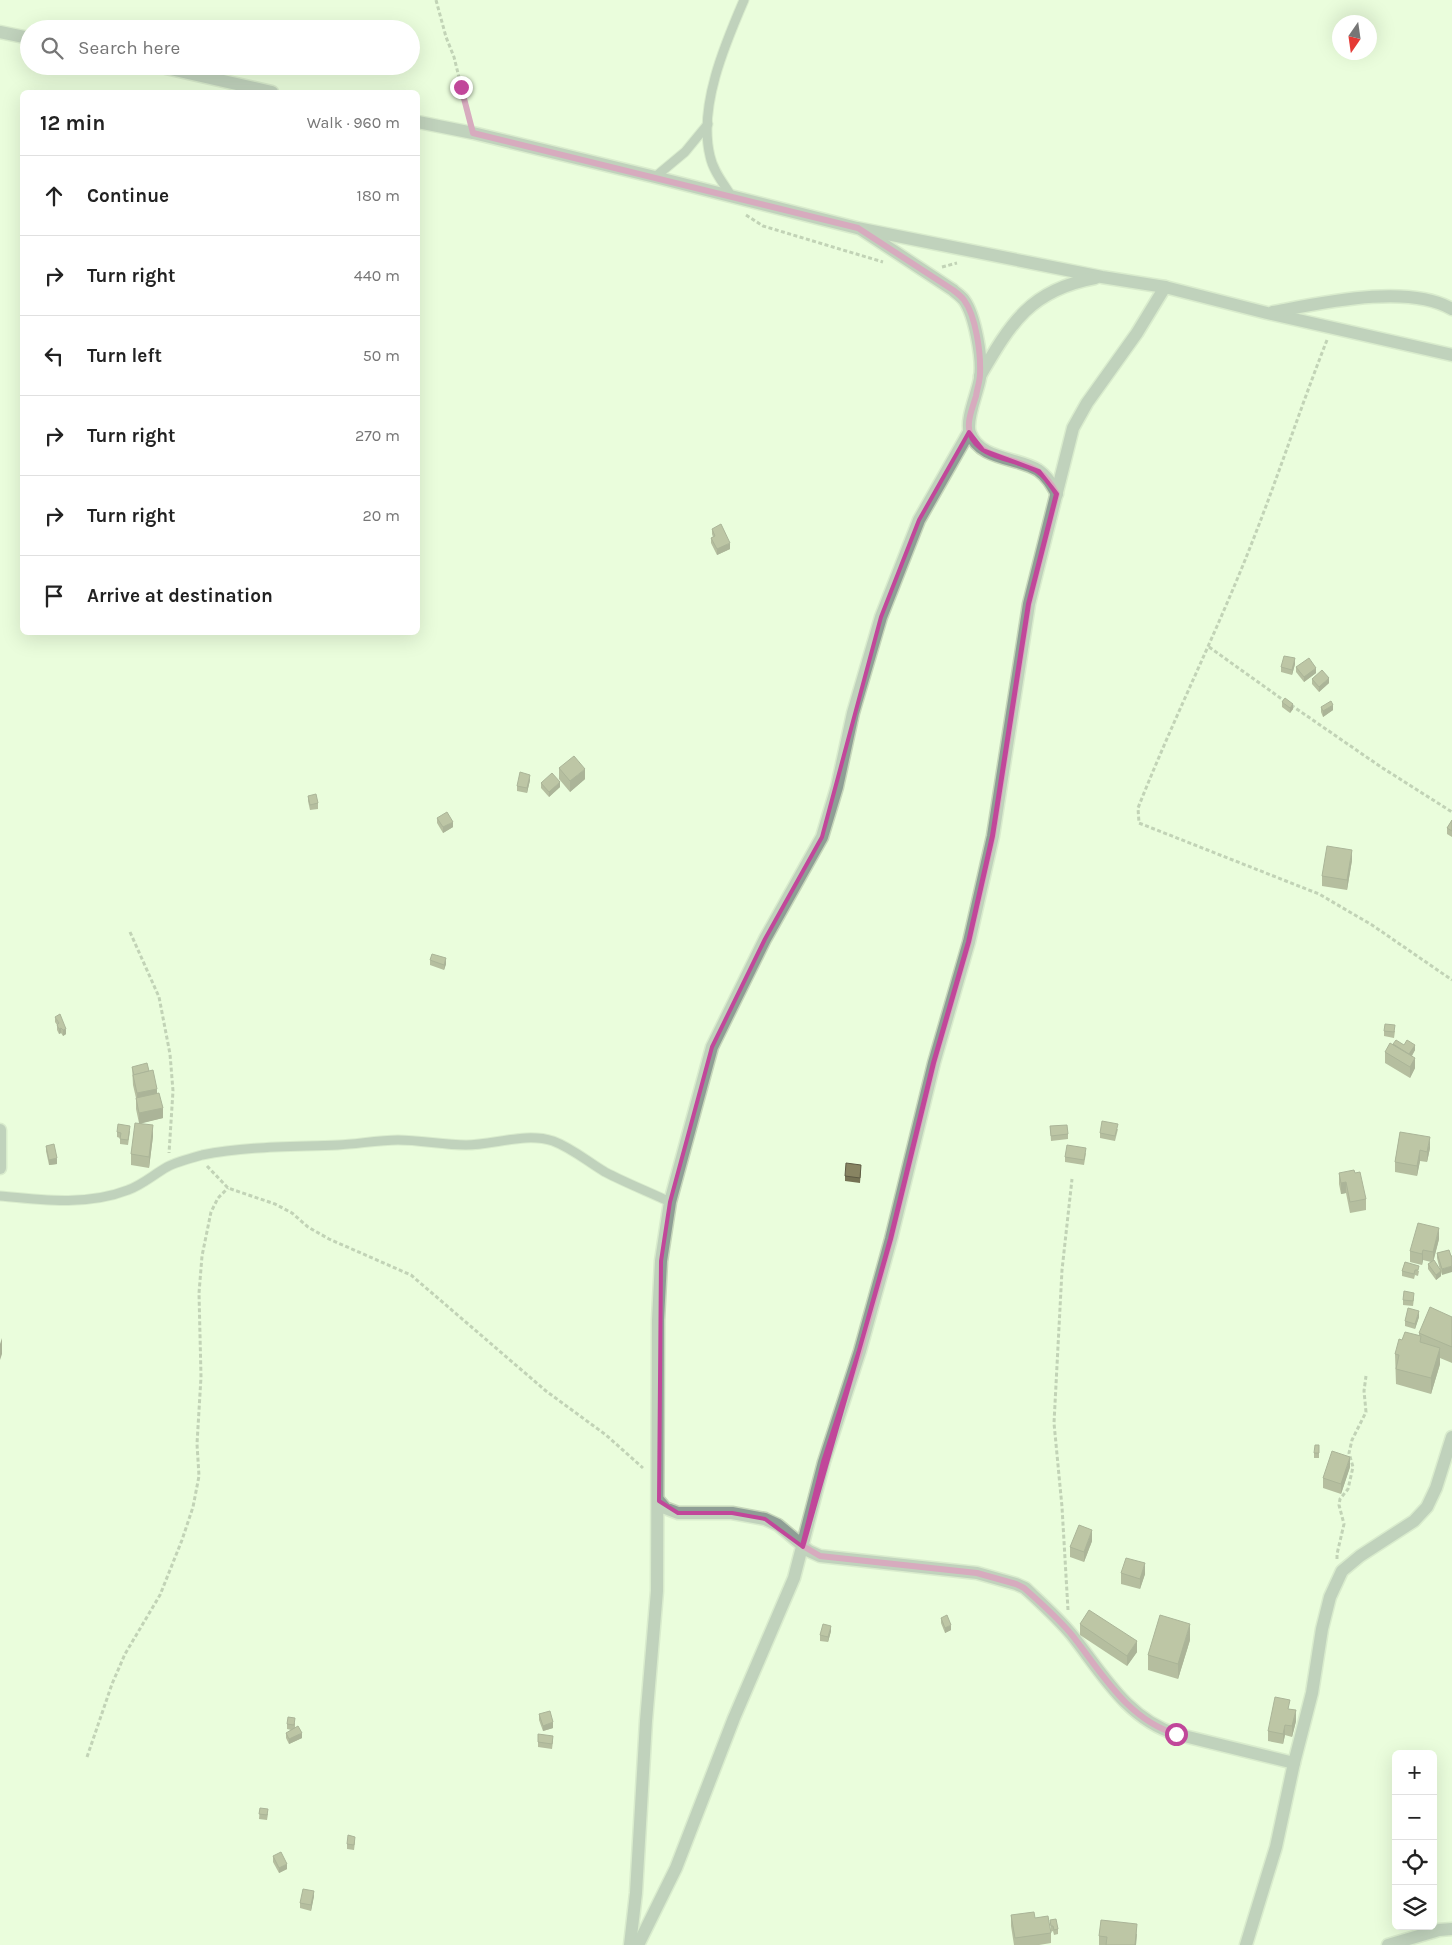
<!DOCTYPE html>
<meta charset="utf-8">
<style>
body{margin:0;font-family:Karla,sans-serif;background:#f2f2f2;color:#222}
.controls{position:absolute;right:15px;bottom:15px;display:grid;overflow:hidden;border-radius:8px;box-shadow:0 5px 20px #0002}
.controls button{width:45px;height:45px;display:grid;place-items:center;padding:0;border:0;border-bottom:1px solid #e0e0e0;background:#fff;color:#222;font:25px sans-serif}
.compass{position:absolute;left:1332px;top:15px;width:45px;height:45px;border-radius:50%;background:#fff;box-shadow:0 5px 20px #0002;rotate:193deg}
.stop{position:absolute;width:15px;height:15px;margin:-11px;border:4px solid #c1479a;border-radius:50%;background:#fff}
.stop.end{background:#c1479a;border-color:#fff;box-shadow:0 1px 5px #0008}
.list{margin:0;padding:0;list-style:none}
h2{display:flex;justify-content:space-between;align-items:center;height:65px;margin:0;padding:0 20px;font-size:21px}
h2 small{font-size:16px;font-weight:400;color:#767676}
.list li{display:grid;grid-template-columns:32px 1fr auto;gap:15px;align-items:center;box-sizing:border-box;height:80px;padding:0 20px;border-top:1px solid #e0e0e0}
.list b{display:block;font-size:19px;white-space:nowrap}
.list em{font-size:16px;font-style:normal;color:#767676}
.icon{flex:none;width:28px;height:28px;fill:none;stroke:currentColor;stroke-width:2;stroke-linecap:round;stroke-linejoin:round}
.map{position:relative;flex:none;width:1452px;height:1945px;overflow:hidden}
.search{position:absolute;background:#fff;box-shadow:0 5px 20px #0002;left:20px;top:20px;width:400px;height:55px;display:flex;align-items:center;gap:12px;box-sizing:border-box;padding:0 18px;border-radius:28px;color:#767676;font-size:19px}
.panel{position:absolute;background:#fff;box-shadow:0 5px 20px #0002;left:20px;top:90px;width:400px;height:545px;border-radius:8px}
.map>svg:first-child{display:block}
.lines{fill:none;stroke-linecap:round;stroke-linejoin:round}
.lane-casing{stroke:#c6d7ba;stroke-width:11}
.street-casing{stroke:#c6d7ba;stroke-width:15}
.path{stroke:#92a088;stroke-width:3;stroke-dasharray:4 2.5;stroke-linecap:butt}
.lane{stroke:#8e9e95;stroke-width:9}
.street{stroke:#8e9e95;stroke-width:12}
.wall{fill:#757254}
.shaded-wall{fill:#5f5c45}
.building{fill:#888462;stroke:#5f5c45}
.route{stroke:#c1479a;stroke-width:6}
.marked{fill:none;stroke:#c1479a;stroke-width:4;stroke-linejoin:round}
</style>
<div class="map">
<svg width="1452" height="1945" viewBox="0 0 1452 1945">
<rect width="100%" height="100%" fill="#eafddc"/>
<g class="lines">
<defs>
<g id="lane">
<polyline points="655,177 685,152 708,124"/>
<path d="M732,197C724,184 713,171 710,156C698,107 725,44 744,0"/>
<path d="M0,1196C41,1200 87,1206 128,1190C142,1185 153,1175 167,1167C176,1162 191,1158 202,1155C247,1146 293,1147 338,1145C358,1144 378,1140 398,1140C421,1140 443,1145 466,1145C494,1145 525,1132 553,1141C572,1148 588,1162 605,1172C626,1183 649,1192 670,1202"/>
</g>
<g id="street">
<polyline points="0,32 29,38"/>
<polyline points="157,66 272,92"/>
<polyline points="418,122 473,133 655,177 857,228 1102,277 1165,287 1267,313 1452,355"/>
<path d="M862,230L953,290C956,293 961,296 964,300C975,315 983,360 980,378C978,392 965,420 970,433C980,460 1017,457 1038,470C1047,476 1052,485 1057,494"/>
<path d="M1273,312C1321,303 1408,283 1452,309"/>
<path d="M980,376C1011,323 1030,290 1095,278"/>
<polyline points="0,1130 0,1168"/>
<path d="M659,1501L665,1508L678,1513H732L765,1519L778,1525L809,1551L820,1556L977,1573L1016,1584L1025,1588C1041,1603 1058,1618 1072,1635C1102,1673 1127,1719 1176,1734L1294,1763"/>
<polyline points="630,1945 636,1893 646,1721 657,1591 658,1320 661,1261 670,1202 712,1047 765,939 822,837 837,787 853,713 881,617 919,520 969,432"/>
<polyline points="638,1945 676,1868 734,1718 794,1578 824,1462 860,1351 891,1239 934,1063 969,942 993,836 1029,604 1073,428 1087,403 1137,333 1165,287"/>
<polyline points="1246,1945 1276,1847 1294,1763 1312,1693 1322,1629 1330,1597 1342,1571 1360,1556 1414,1521 1427,1507 1436,1488 1452,1437"/>
<polyline points="1388,1945 1439,1930 1452,1929"/>
</g>
</defs>
<!-- lane casing -->
<use href="#lane" class="lane-casing"/>
<!-- street casing -->
<use href="#street" class="street-casing"/>
<!-- path -->
<g class="path">
<polyline points="436,0 446,37 454,57 469,118"/>
<polyline points="746,215 763,226 883,262"/>
<polyline points="942,267 957,263"/>
<path d="M1327,340C1301,406 1279,474 1253,540C1218,630 1174,717 1138,808L1139,823L1319,894L1372,925L1452,980"/>
<polyline points="1209,647 1286,702"/>
<polyline points="1291,705 1381,767 1452,812"/>
<polyline points="130,932 159,997 170,1054 173,1091 169,1153"/>
<polyline points="207,1166 228,1188 275,1204 292,1213 308,1227 329,1239 411,1275 546,1391 606,1435 643,1468"/>
<polyline points="1337,1559 1337,1554 1344,1524 1339,1505 1340,1499 1348,1489 1353,1467 1349,1453 1352,1440 1366,1412 1364,1391 1366,1376"/>
<polyline points="1068,1610 1062,1507 1054,1423 1062,1270 1072,1179"/>
<polyline points="87,1757 112,1684 125,1654 160,1595 182,1540 193,1507 199,1476 197,1444 201,1377 199,1293 202,1256 211,1212 218,1198 228,1188"/>
</g>
<!-- lane -->
<use href="#lane" class="lane"/>
<!-- street -->
<use href="#street" class="street"/>
</g>
<!-- wall -->
<g class="wall">
<polygon points="712,529 730,549 717,555 711,543 711,538 713,537 712,534"/>
<polygon points="1295,664 1292,675 1281,672 1281,667"/>
<polygon points="1296,667 1316,673 1304,682 1296,672"/>
<polygon points="1312,679 1329,683 1319,692 1312,684"/>
<polygon points="1282,702 1293,709 1290,713 1282,707"/>
<polygon points="1321,707 1333,710 1323,717 1321,712"/>
<polygon points="559,768 585,779 570,792 559,779"/>
<polygon points="530,780 527,793 517,791 517,786"/>
<polygon points="541,783 560,787 549,797 541,788"/>
<polygon points="308,796 318,803 318,809 310,810 308,801"/>
<polygon points="437,818 453,827 443,833 437,823"/>
<polygon points="1452,820 1452,837 1447,834 1447,828"/>
<polygon points="1352,860 1347,890 1322,886 1322,876"/>
<polygon points="430,960 446,964 444,970 430,965"/>
<polygon points="55,1017 66,1034 63,1036 61,1033 59,1034 57,1030 57,1025 55,1022"/>
<polygon points="1384,1031 1395,1031 1394,1038 1384,1036"/>
<polygon points="1393,1044 1404,1045 1415,1050 1412,1056 1415,1068 1410,1078 1385,1063 1385,1052"/>
<polygon points="132,1067 149,1071 157,1093 163,1118 141,1123 153,1136 149,1168 131,1165 131,1154 139,1123 136,1109 136,1098 133,1085"/>
<polygon points="1050,1126 1068,1134 1068,1139 1051,1141"/>
<polygon points="1118,1129 1115,1141 1100,1138 1100,1133"/>
<polygon points="130,1131 128,1145 120,1144 120,1138 117,1137 117,1132"/>
<polygon points="1400,1132 1430,1148 1427,1162 1420,1161 1417,1176 1395,1172 1395,1162"/>
<polygon points="46,1146 57,1164 49,1165 46,1151"/>
<polygon points="1086,1153 1084,1165 1065,1162 1065,1157"/>
<polygon points="861,1170 860,1183 845,1181 845,1176"/>
<polygon points="1339,1173 1366,1199 1366,1210 1350,1213 1346,1193 1341,1194 1339,1184"/>
<polygon points="1439,1239 1433,1261 1440,1270 1437,1258 1437,1253 1449,1250 1442,1275 1441,1272 1441,1276 1436,1280 1428,1269 1428,1264 1431,1262 1423,1260 1422,1265 1410,1262 1410,1251"/>
<polygon points="1405,1262 1419,1271 1418,1276 1415,1275 1414,1279 1402,1276 1402,1271"/>
<polygon points="1414,1298 1413,1306 1403,1305 1403,1300"/>
<polygon points="1419,1317 1415,1329 1405,1326 1405,1321"/>
<polygon points="1452,1317 1452,1363 1440,1358 1440,1364 1431,1394 1396,1384 1395,1354 1402,1340 1419,1335 1419,1333"/>
<polygon points="1319,1450 1319,1458 1314,1458 1314,1453"/>
<polygon points="1350,1467 1341,1494 1323,1488 1323,1478"/>
<polygon points="1092,1541 1084,1562 1070,1557 1070,1547"/>
<polygon points="1121,1573 1145,1574 1140,1589 1121,1584"/>
<polygon points="941,1618 951,1630 945,1633 941,1623"/>
<polygon points="1080,1624 1137,1652 1127,1666 1080,1635"/>
<polygon points="831,1631 828,1642 820,1641 820,1635"/>
<polygon points="1190,1640 1178,1679 1148,1670 1148,1655"/>
<polygon points="1290,1709 1296,1721 1292,1737 1285,1735 1283,1744 1268,1741 1268,1731"/>
<polygon points="539,1714 553,1728 543,1731 539,1720"/>
<polygon points="295,1723 295,1728 302,1738 289,1744 286,1738 286,1733 291,1730 287,1729 287,1724"/>
<polygon points="553,1741 552,1749 538,1747 538,1742"/>
<polygon points="260,1808 268,1814 267,1820 259,1819"/>
<polygon points="355,1842 354,1850 347,1849 347,1844"/>
<polygon points="273,1856 287,1869 279,1873 273,1862"/>
<polygon points="314,1896 311,1911 300,1908 300,1903"/>
<polygon points="1011,1915 1035,1918 1051,1933 1051,1943 1039,1945 1014,1945 1011,1926"/>
<polygon points="1050,1920 1058,1929 1058,1934 1054,1935 1053,1931 1051,1932"/>
<polygon points="1137,1934 1136,1945 1099,1945 1099,1936"/>
</g>
<!-- shaded-wall -->
<g class="shaded-wall">
<polygon points="730,543 730,549 717,555 717,549"/>
<polygon points="1295,658 1295,664 1292,675 1292,670"/>
<polygon points="1316,668 1316,673 1304,682 1304,677"/>
<polygon points="1329,678 1329,683 1319,692 1319,687"/>
<polygon points="1293,704 1293,709 1290,713 1290,708"/>
<polygon points="1333,705 1333,710 1323,717 1323,711"/>
<polygon points="585,769 585,779 570,792 570,781"/>
<polygon points="530,775 530,780 527,793 527,788"/>
<polygon points="560,782 560,787 549,797 549,792"/>
<polygon points="453,822 453,827 443,833 443,827"/>
<polygon points="1352,850 1352,860 1347,890 1347,880"/>
<polygon points="446,958 446,964 444,970 444,965"/>
<polygon points="61,1028 61,1033 59,1034 59,1029"/>
<polygon points="66,1029 66,1034 63,1036 63,1030"/>
<polygon points="1415,1045 1415,1050 1408,1061 1408,1055"/>
<polygon points="1415,1058 1415,1068 1410,1078 1410,1067"/>
<polygon points="157,1089 157,1099 137,1104 137,1093"/>
<polygon points="163,1108 163,1118 139,1124 139,1113"/>
<polygon points="153,1125 153,1136 149,1168 149,1157"/>
<polygon points="1430,1137 1430,1148 1427,1162 1427,1152"/>
<polygon points="1420,1150 1420,1161 1417,1176 1417,1166"/>
<polygon points="57,1158 57,1164 49,1165 49,1160"/>
<polygon points="1346,1182 1346,1193 1341,1194 1341,1183"/>
<polygon points="1439,1228 1439,1239 1433,1263 1433,1252"/>
<polygon points="1423,1250 1423,1260 1422,1265 1422,1254"/>
<polygon points="1452,1266 1452,1272 1442,1275 1442,1269"/>
<polygon points="1441,1271 1441,1276 1436,1280 1436,1275"/>
<polygon points="1419,1311 1419,1317 1415,1329 1415,1324"/>
<polygon points="2,1338 2,1354 0,1360 0,1344"/>
<polygon points="1440,1348 1440,1364 1431,1394 1431,1378"/>
<polygon points="1350,1457 1350,1467 1341,1494 1341,1484"/>
<polygon points="1092,1530 1092,1541 1084,1562 1084,1552"/>
<polygon points="1145,1563 1145,1574 1140,1589 1140,1579"/>
<polygon points="1190,1624 1190,1640 1178,1679 1178,1664"/>
<polygon points="951,1625 951,1630 945,1633 945,1628"/>
<polygon points="831,1626 831,1631 828,1642 828,1637"/>
<polygon points="1137,1641 1137,1652 1127,1666 1127,1656"/>
<polygon points="1296,1710 1296,1721 1292,1737 1292,1726"/>
<polygon points="553,1722 553,1728 543,1731 543,1726"/>
<polygon points="1285,1725 1285,1735 1283,1744 1283,1734"/>
<polygon points="302,1733 302,1738 289,1744 289,1739"/>
<polygon points="287,1864 287,1869 279,1873 279,1868"/>
<polygon points="314,1891 314,1896 311,1911 311,1905"/>
<polygon points="1137,1924 1136,1945 1135,1945"/>
</g>
<!-- building -->
<g class="building">
<polygon points="721,524 730,543 717,549 711,538 715,536 712,529"/>
<polygon points="1284,656 1295,658 1292,670 1281,667"/>
<polygon points="1309,658 1316,668 1304,677 1296,667"/>
<polygon points="1322,670 1329,678 1319,687 1312,679"/>
<polygon points="1285,698 1293,704 1290,708 1282,702"/>
<polygon points="1331,701 1333,705 1323,711 1321,707"/>
<polygon points="574,756 585,769 570,781 559,768"/>
<polygon points="520,772 530,775 527,788 517,786"/>
<polygon points="552,773 560,782 549,792 541,783"/>
<polygon points="316,794 318,803 310,805 308,796"/>
<polygon points="447,812 453,822 443,827 437,818"/>
<polygon points="1452,820 1452,831 1447,828"/>
<polygon points="1327,846 1352,850 1347,880 1322,876"/>
<polygon points="432,954 446,958 444,965 430,960"/>
<polygon points="60,1014 66,1029 63,1030 61,1028 59,1029 57,1025 59,1023 55,1017"/>
<polygon points="1385,1024 1395,1025 1394,1032 1384,1031"/>
<polygon points="1396,1040 1404,1045 1407,1040 1415,1045 1409,1054 1393,1044"/>
<polygon points="1390,1043 1415,1058 1410,1067 1385,1052"/>
<polygon points="147,1063 149,1071 134,1075 132,1067"/>
<polygon points="153,1070 157,1089 137,1093 133,1075"/>
<polygon points="159,1093 163,1108 139,1113 136,1098"/>
<polygon points="1102,1121 1118,1124 1115,1136 1100,1133"/>
<polygon points="135,1123 153,1125 149,1157 131,1154"/>
<polygon points="118,1124 130,1126 128,1140 120,1139 121,1133 117,1132"/>
<polygon points="1067,1125 1068,1134 1051,1136 1050,1126"/>
<polygon points="1400,1132 1430,1137 1427,1152 1420,1150 1417,1166 1395,1162"/>
<polygon points="54,1144 57,1158 49,1160 46,1146"/>
<polygon points="1067,1145 1086,1148 1084,1160 1065,1157"/>
<polygon points="846,1163 861,1165 860,1178 845,1176"/>
<polygon points="1354,1170 1355,1173 1360,1172 1366,1199 1350,1202 1346,1182 1341,1183 1339,1173"/>
<polygon points="1418,1223 1439,1228 1433,1252 1423,1250 1422,1254 1410,1251"/>
<polygon points="1449,1250 1451,1256 1452,1256 1452,1266 1442,1269 1437,1253"/>
<polygon points="1434,1260 1441,1271 1436,1275 1428,1264"/>
<polygon points="1405,1262 1419,1266 1418,1270 1415,1270 1414,1274 1402,1271"/>
<polygon points="1404,1291 1414,1293 1413,1301 1403,1300"/>
<polygon points="1430,1307 1452,1317 1452,1347 1419,1333"/>
<polygon points="1408,1308 1419,1311 1415,1324 1405,1321"/>
<polygon points="1405,1332 1421,1336 1420,1342 1440,1348 1431,1378 1396,1369 1399,1355 1395,1354 1399,1339 1402,1340"/>
<polygon points="1315,1445 1319,1445 1319,1453 1314,1453"/>
<polygon points="1332,1451 1350,1457 1341,1484 1323,1478"/>
<polygon points="1079,1525 1092,1530 1084,1552 1070,1547"/>
<polygon points="1126,1558 1145,1563 1140,1579 1121,1573"/>
<polygon points="1089,1610 1137,1641 1127,1656 1080,1624"/>
<polygon points="947,1615 951,1625 945,1628 941,1618"/>
<polygon points="1160,1615 1190,1624 1178,1664 1148,1655"/>
<polygon points="823,1624 831,1626 828,1637 820,1635"/>
<polygon points="1275,1697 1290,1700 1288,1709 1296,1710 1292,1726 1285,1725 1283,1734 1268,1731"/>
<polygon points="550,1711 553,1722 543,1726 539,1714"/>
<polygon points="288,1717 295,1718 294,1725 287,1724"/>
<polygon points="298,1726 302,1733 289,1739 286,1733"/>
<polygon points="538,1734 553,1736 552,1744 538,1742"/>
<polygon points="260,1808 268,1809 267,1815 259,1814"/>
<polygon points="348,1835 355,1837 354,1845 347,1844"/>
<polygon points="281,1852 287,1864 279,1868 273,1856"/>
<polygon points="303,1889 314,1891 311,1905 300,1903"/>
<polygon points="1034,1912 1035,1918 1048,1916 1051,1933 1015,1938 1011,1915"/>
<polygon points="1056,1919 1058,1929 1054,1930 1053,1926 1051,1926 1050,1920"/>
<polygon points="1101,1920 1137,1924 1135,1945 1106,1945 1107,1937 1099,1936"/>
</g>
<g class="lines">
<!-- route -->
<path class="route" d="M461,87L473,133L858,228L953,290C957,293 961,296 964,300C976,316 981,354 980,374C980,381 977,389 976,396C973,407 966,422 970,433C980,460 1017,457 1038,471C1047,477 1052,485 1057,494L1029,604L993,836L969,942L934,1063L891,1239L860,1351L824,1462L803,1546L820,1556L977,1573L1016,1584L1024,1588C1041,1603 1058,1618 1072,1635C1102,1673 1127,1719 1176,1734"/>
</g>
<!-- marked area -->
<path d="M0 0H1452V1945H0ZM969,432L983,450L1039,471L1057,494L1029,604L993,836L969,942L934,1063L891,1239L803,1547L765,1519L732,1513H678L659,1501L661,1261L670,1202L712,1047L765,939L822,837L881,617L919,520Z" fill="#eafddc" fill-opacity=".55" fill-rule="evenodd"/>
<path class="marked" d="M969,432L983,450L1039,471L1057,494L1029,604L993,836L969,942L934,1063L891,1239L803,1547L765,1519L732,1513H678L659,1501L661,1261L670,1202L712,1047L765,939L822,837L881,617L919,520Z"/>
</svg>
<div class="controls">
<button>+</button>
<button>−</button>
<button><svg class="icon" aria-label="locate" viewBox="0 0 24 24"><circle cx="12" cy="12" r="6"/><path d="M12 2v4M12 18v4M2 12h4M18 12h4"/></svg></button>
<button><svg class="icon" aria-label="layers" viewBox="0 0 24 24"><path d="M12 4l9 5-9 5-9-5zM3 14l9 5 9-5"/></svg></button>
</div>
<svg class="compass" viewBox="-18 -18 36 36"><path d="M0-13l5 13h-10z" fill="#e53935"/><path d="M0 13l5-13h-10z" fill="#767676"/></svg>
<div class="stop" style="left:1176px;top:1734px"></div>
<div class="stop end" style="left:461px;top:87px"></div>
<div class="search"><svg class="icon" aria-label="search" viewBox="0 0 24 24"><circle cx="10" cy="10" r="6"/><path d="M15 15l6 6"/></svg>Search here</div>
<section class="panel">
<h2>12 min<small>Walk · 960 m</small></h2>
<ul class="list">
<li><svg class="icon" aria-label="ahead" viewBox="0 0 24 24"><path d="M12 20V5M6 11l6-6 6 6"/></svg><div><b>Continue</b></div><em>180 m</em></li>
<li><svg class="icon" aria-label="right" viewBox="0 0 24 24"><path d="M7 20v-9h11M14 6l5 5-5 5"/></svg><div><b>Turn right</b></div><em>440 m</em></li>
<li><svg class="icon" aria-label="left" viewBox="0 0 24 24"><path d="M17 20v-9H6M10 6l-5 5 5 5"/></svg><div><b>Turn left</b></div><em>50 m</em></li>
<li><svg class="icon" aria-label="right" viewBox="0 0 24 24"><path d="M7 20v-9h11M14 6l5 5-5 5"/></svg><div><b>Turn right</b></div><em>270 m</em></li>
<li><svg class="icon" aria-label="right" viewBox="0 0 24 24"><path d="M7 20v-9h11M14 6l5 5-5 5"/></svg><div><b>Turn right</b></div><em>20 m</em></li>
<li><svg class="icon" aria-label="arrive" viewBox="0 0 24 24"><path d="M6 21V4h12l-3 4 3 4H6"/></svg><div><b>Arrive at destination</b></div></li>
</ul>
</section>
</div>
